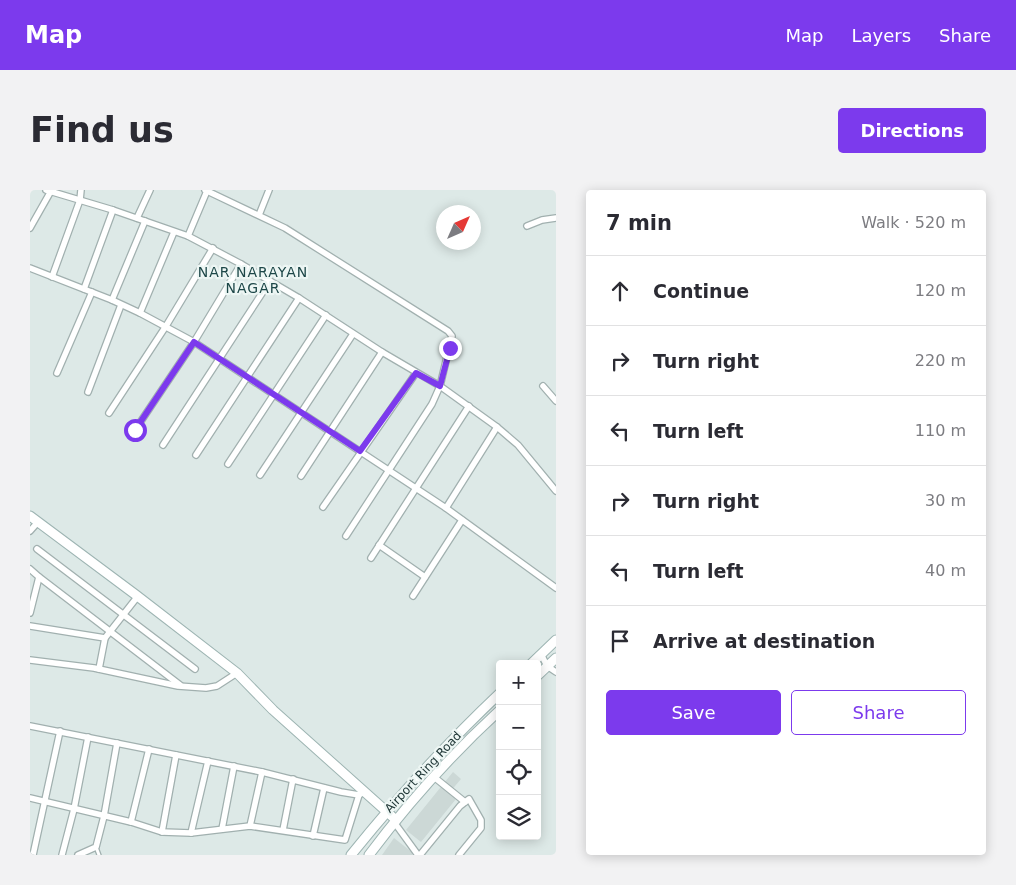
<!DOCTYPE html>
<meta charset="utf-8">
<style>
body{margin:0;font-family:"DejaVu Sans",sans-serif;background:#f2f2f3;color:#2b2b33}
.controls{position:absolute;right:15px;bottom:15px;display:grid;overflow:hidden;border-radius:5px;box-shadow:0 2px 12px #0003}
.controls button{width:45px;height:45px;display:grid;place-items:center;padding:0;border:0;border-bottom:1px solid #e1e1e2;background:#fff;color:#2b2b33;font:25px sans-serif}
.compass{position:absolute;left:406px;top:15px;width:45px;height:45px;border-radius:50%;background:#fff;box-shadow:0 2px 12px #0003;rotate:45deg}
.stop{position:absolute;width:15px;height:15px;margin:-11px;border:4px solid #7c3aed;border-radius:50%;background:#fff}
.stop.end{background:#7c3aed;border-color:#fff;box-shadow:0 1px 5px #0008}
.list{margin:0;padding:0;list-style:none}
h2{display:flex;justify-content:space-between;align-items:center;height:65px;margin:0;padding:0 20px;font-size:21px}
h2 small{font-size:16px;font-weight:400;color:#7c7c81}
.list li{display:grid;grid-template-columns:32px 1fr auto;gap:15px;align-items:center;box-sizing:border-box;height:70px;padding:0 20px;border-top:1px solid #e1e1e2}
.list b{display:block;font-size:19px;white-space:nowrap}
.list em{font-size:16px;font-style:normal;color:#7c7c81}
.actions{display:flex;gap:10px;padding:15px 20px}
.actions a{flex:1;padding:11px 0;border:1px solid #7c3aed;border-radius:5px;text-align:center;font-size:18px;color:#7c3aed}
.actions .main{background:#7c3aed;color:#fff}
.icon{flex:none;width:28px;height:28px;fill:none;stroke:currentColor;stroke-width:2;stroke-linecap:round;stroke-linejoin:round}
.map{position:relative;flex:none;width:526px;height:665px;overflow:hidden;border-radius:5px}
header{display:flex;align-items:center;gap:30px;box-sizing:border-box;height:70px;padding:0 25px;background:#7c3aed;color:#fff}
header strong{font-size:24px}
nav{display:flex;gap:28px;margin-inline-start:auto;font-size:18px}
.intro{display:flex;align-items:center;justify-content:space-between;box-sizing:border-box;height:120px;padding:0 30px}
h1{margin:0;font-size:35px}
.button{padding:12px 22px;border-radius:5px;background:#7c3aed;color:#fff;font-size:18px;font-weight:700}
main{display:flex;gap:30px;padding:0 30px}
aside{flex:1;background:#fff;border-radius:5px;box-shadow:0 2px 12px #0003}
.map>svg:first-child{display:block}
.built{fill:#ccd8d6}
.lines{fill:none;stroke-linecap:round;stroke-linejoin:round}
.lane-casing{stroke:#a1b0af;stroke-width:5.5}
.street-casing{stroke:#a1b0af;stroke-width:8}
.secondary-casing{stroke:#9db4b2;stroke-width:11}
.lane{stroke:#fff;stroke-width:3}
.street{stroke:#fff;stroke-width:5.5}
.secondary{stroke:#fff;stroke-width:9}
.route{stroke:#7c3aed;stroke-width:6}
.labels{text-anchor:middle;stroke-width:4.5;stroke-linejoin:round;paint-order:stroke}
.street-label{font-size:12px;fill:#203737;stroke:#edf6f4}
.neighbourhood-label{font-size:14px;letter-spacing:1px;fill:#1d4748;stroke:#edf6f4}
</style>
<header>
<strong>Map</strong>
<nav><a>Map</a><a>Layers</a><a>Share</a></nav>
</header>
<div class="intro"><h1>Find us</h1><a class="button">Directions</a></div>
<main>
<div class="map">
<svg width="526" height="665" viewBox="0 0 526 665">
<rect width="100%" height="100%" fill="#dde9e7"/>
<!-- built -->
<g class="built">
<polygon points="423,582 431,589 419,603 426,609 391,652 376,640"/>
<polygon points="364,648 383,663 382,665 352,665"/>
</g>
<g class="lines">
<defs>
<polyline id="lane" points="66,657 69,665"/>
<g id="street">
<polyline points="16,0 83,20 158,46 211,74 269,108 352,162 410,196 467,237 488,255 526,301"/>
<polyline points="175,0 255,38 418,141 422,146 410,196 402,214 316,346"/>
<polyline points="229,25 239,0"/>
<polyline points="107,28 120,0"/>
<polyline points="497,36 512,30 526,28"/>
<polyline points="0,38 21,1"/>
<polyline points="158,46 177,1"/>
<polyline points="0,78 82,110 110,123 164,152 416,318 526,398"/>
<polyline points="22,87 50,10 51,0"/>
<polyline points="54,99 83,20"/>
<polyline points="82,110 115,31"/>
<polyline points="110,123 144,42"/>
<polyline points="27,183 62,102"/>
<polyline points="513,196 526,211"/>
<polyline points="58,202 91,115"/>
<polyline points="79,223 136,136 183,58"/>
<polyline points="105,240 164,152 211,74"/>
<polyline points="133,255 240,91"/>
<polyline points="166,265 269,108"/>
<polyline points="198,274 296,125"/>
<polyline points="230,285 323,144"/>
<polyline points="271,286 352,162"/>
<polyline points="293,317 386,183"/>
<polyline points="416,318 467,237"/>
<polyline points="0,341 8,332"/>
<polyline points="349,355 395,387"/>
<polyline points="7,359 165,479"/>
<polyline points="341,368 439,216"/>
<polyline points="0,379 9,387 0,423"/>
<polyline points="9,387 150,495"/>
<polyline points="383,406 432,330"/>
<polyline points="0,436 75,448"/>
<polyline points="511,464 517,476 526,482"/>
<polyline points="0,470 64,478 148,496 176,498 187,496 207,483"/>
<polyline points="69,479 75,448 108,406"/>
<polyline points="0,536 232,582 311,602 329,605 332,603"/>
<polyline points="404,587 435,612"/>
<polyline points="0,608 101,632 132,642 161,643 220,636 315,650 329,605"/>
<polyline points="101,632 119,559"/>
<polyline points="364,632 388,665"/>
<polyline points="220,636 232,582"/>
<polyline points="192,639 204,576"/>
<polyline points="253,640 263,589"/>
<polyline points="132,642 146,565"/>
<polyline points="161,643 178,571"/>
<polyline points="283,646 294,598"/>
<polyline points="3,665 30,541"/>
<polyline points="32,665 44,619 58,547"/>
<polyline points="48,665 66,657 74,626 87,553"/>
<polyline points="390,665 430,616 439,609 451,630 451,638 429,665"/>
</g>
<g id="secondary">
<polyline points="0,326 106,405 207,483 243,520 366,630"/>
<polyline points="501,474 526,450"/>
<polyline points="507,486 526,468"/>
<path d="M321,665C367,608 416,554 470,503"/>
<path d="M339,665C378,613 422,564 470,520"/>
</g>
</defs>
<!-- lane casing -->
<use href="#lane" class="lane-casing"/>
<!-- street casing -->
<use href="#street" class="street-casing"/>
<!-- secondary casing -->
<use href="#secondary" class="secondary-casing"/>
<!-- lane -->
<use href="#lane" class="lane"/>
<!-- street -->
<use href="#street" class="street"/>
<!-- secondary -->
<use href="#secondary" class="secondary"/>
</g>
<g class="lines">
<!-- route -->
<polyline class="route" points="105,240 164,152 330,261 386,183 410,196 420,158"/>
</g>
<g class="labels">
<!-- street labels -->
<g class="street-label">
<text transform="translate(393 582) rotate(-47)" y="4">Airport Ring Road</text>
</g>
<!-- neighbourhood labels -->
<g class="neighbourhood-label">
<text x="223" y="87">NAR NARAYAN<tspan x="223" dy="16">NAGAR</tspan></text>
</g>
</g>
</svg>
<div class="controls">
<button>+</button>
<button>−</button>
<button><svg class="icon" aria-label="locate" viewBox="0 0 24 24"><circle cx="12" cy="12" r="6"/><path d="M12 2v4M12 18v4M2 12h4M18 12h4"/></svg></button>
<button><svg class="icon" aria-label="layers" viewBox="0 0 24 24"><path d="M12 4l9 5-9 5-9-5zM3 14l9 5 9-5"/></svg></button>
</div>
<svg class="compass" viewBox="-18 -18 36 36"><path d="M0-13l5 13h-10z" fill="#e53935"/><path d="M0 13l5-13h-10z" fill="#7c7c81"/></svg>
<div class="stop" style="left:105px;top:240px"></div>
<div class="stop end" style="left:420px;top:158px"></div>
</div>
<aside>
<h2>7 min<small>Walk · 520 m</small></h2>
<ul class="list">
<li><svg class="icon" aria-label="ahead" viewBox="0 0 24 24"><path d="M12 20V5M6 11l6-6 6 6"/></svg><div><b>Continue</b></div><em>120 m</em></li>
<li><svg class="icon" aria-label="right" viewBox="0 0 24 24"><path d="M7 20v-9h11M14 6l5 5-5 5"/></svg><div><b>Turn right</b></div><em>220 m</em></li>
<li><svg class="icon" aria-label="left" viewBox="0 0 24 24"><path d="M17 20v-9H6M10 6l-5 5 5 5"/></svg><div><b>Turn left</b></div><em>110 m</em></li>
<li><svg class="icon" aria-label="right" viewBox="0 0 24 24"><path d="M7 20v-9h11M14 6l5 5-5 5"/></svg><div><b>Turn right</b></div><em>30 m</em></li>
<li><svg class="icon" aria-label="left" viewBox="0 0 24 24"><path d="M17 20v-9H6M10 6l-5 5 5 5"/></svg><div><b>Turn left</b></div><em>40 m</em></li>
<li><svg class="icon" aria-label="arrive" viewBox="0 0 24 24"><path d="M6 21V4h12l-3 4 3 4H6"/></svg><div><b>Arrive at destination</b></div></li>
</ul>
<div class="actions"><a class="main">Save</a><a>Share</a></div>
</aside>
</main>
